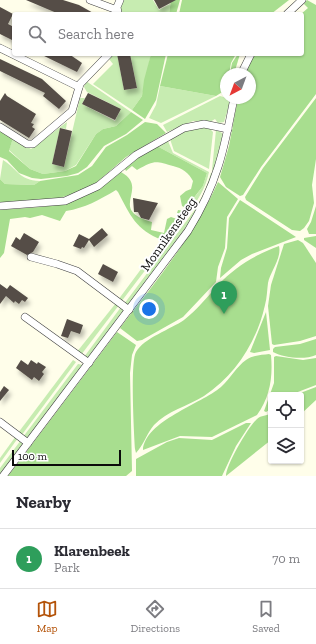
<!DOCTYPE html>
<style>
body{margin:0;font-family:"Zilla Slab",serif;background:#f7f7f7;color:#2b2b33}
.controls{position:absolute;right:12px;bottom:12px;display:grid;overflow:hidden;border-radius:4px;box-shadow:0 1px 3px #0004}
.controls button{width:36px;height:36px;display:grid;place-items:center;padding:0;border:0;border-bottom:1px solid #e1e1e2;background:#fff;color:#2b2b33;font:20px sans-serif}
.compass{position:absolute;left:220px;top:68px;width:36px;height:36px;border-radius:50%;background:#fff;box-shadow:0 1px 3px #0004;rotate:221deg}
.scale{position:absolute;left:12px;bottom:10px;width:109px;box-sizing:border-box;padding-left:4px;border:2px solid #0b0b0b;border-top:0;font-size:11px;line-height:14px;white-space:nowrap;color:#0b0b0b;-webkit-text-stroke:3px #fff;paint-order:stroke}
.you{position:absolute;left:149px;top:309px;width:14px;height:14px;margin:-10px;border:3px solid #fff;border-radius:50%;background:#1a73e8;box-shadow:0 0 0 6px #1a73e833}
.badge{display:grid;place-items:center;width:26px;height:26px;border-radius:50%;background:#b45309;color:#fff;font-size:13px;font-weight:700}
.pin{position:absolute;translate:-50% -33px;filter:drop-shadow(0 1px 2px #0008)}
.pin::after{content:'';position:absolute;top:21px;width:14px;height:12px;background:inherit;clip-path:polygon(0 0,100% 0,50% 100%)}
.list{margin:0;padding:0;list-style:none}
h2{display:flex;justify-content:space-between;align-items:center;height:52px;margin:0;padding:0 16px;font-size:17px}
h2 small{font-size:13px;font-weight:400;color:#7c7c81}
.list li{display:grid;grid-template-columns:26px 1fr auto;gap:12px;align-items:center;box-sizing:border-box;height:60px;padding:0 16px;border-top:1px solid #e1e1e2}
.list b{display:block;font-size:15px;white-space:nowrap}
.list p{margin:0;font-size:13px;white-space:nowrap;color:#7c7c81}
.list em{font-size:13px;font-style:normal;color:#7c7c81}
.icon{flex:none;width:22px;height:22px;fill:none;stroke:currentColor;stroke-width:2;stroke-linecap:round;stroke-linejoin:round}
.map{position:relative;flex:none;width:316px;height:476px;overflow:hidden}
.search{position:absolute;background:#fff;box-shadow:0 1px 3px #0004;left:12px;right:12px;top:12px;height:44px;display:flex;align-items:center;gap:10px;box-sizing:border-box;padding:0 14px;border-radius:4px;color:#7c7c81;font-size:15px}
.sheet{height:112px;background:#fff}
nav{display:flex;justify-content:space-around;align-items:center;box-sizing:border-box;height:56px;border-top:1px solid #e1e1e2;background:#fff;font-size:11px;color:#7c7c81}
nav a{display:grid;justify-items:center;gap:2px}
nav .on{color:#b45309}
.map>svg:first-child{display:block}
.green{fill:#c7ecb1}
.forest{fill:#a8de8f}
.building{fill:#554e47;filter:url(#shadow)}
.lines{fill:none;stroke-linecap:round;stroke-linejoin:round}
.minor-casing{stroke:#3e3e3e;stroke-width:8}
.minor{stroke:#fff;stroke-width:7}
.labels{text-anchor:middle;stroke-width:4;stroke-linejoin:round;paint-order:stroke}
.street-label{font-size:13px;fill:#0b0b0b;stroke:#fff}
</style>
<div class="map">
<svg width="316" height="476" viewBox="0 0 316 476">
<defs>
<filter id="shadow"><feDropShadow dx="2.5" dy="4.5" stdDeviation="2" flood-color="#0004"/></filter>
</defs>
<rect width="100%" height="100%" fill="#fffeea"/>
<!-- green -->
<g class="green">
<polygon points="124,0 153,0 159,10 170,4 169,0 171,0 169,14 123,14 120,7"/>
<polygon points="114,54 117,54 124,90 137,88 130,54 151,54 142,96 132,110 93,84 113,64 109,59"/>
<polygon points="86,81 131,112 116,126 103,129 96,134 76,165 65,171 43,174 30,169 9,150 13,138 31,149 67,122 66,129 60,128 52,164 64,167 80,98 85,98 82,104 115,121 121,109 87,92 84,87"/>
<polygon points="160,86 216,96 161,123 149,118 156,105"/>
<polygon points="220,96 231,99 224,122 218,123 215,119 210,122 193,121 167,132 163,125"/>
<polygon points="202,128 209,128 213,132 209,169 174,151 170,139 188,130"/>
<polygon points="216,130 222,133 223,135 214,171 212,170"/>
<path d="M168,141L173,153L209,172C206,188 197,201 188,214L121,302L118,300L203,186L207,173L157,146Z"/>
<path d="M3,160C18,169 18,180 40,181L34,185L5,184L0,179Z"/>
<path d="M211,173H213C196,224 158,265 127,307L124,304L194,211L205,191Z"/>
<polygon points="116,303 119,305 81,355 76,353"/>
<polygon points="121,307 125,309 87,359 84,357"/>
<polygon points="73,360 76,362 21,436 18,433"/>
<polygon points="78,364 83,365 27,439 23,437"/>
<polygon points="16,436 18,438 0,463 0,458"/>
<polygon points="21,440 24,443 0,474 0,468"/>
</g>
<!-- forest -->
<g class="forest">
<polygon points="171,0 180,0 176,14 169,14"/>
<polygon points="182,0 289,0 271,14 179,14"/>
<polygon points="307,0 316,5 316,94 261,167 243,195 240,196 226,187 220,177 229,146 238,98 250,98 250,74 244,74 255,54 302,54 301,14 308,8 304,4"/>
<polygon points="151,54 166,54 156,100 145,119 132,110 142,96 144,80"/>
<polygon points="168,54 236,54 231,63 229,74 226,74 224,91 216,96 160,86"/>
<polygon points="238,54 240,54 234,74 230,74 232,63"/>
<polygon points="316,98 316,159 312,185 314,203 309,221 304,228 300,231 292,230 246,200 245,197 263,168"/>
<polygon points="131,112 143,120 126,134 104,146 87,167 78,173 67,176 41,179 32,178 19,173 7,160 0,157 0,130 13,138 9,151 30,169 43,174 65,171 76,166 96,134 103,129 116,126"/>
<polygon points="145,122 157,124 166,133 126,157 96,183 76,193 56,199 0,203 0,179 5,184 34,185 40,181 78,175 92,166 106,147 127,135"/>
<path d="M157,146L207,173L203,186L186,208L182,206L180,196L186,191L191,189L193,181C189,173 182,168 173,166C155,161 155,160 137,170L132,166L126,171L125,169L139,157Z"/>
<path d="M121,172C151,189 106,209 152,222L151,230L164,233L167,219L171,217L177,219L179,216L177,213L178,210L184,211L162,240C136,230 130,215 118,192L116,190C99,200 85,208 66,211L60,221L42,215L30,218L25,217L10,219L4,253L0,258V210C51,206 80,208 121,172Z"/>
<path d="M218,182L238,199L227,217L225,248L218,267L216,282L183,317L142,340L137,341L120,328C156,281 194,236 218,182Z"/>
<polygon points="240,200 296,237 252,254 241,260 220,278 221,268 227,248 229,218"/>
<polygon points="316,206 316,234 309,234 307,229 311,222"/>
<polygon points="316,236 316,248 304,240 304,238"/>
<polygon points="298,240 303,243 316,263 316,336 300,341 274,345 272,344 268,306 271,285 284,244"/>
<path d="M279,246C282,258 270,272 268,283C267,290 267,298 265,305C257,341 236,375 204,396C188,406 167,411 154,425C147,433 143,446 136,453L135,449C134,433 130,362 136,352C144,338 171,329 184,320C197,310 207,297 218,285C236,266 255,255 279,246Z"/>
<polygon points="266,312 270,350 254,353 250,352"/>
<polygon points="117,332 136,345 132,355 130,373 132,471 126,476 8,476"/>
<path d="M316,339V355C305,360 284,358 273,352V349L275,347L300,344Z"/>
<path d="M269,354L271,355C273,377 270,397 257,415L212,437L180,436L143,450C145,421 201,404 221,387C230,379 237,366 246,360C253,355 262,355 269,354Z"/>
<polygon points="276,356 303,360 316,358 316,385 290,395 271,395 271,409 266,412 264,411 274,383 274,357"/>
<polygon points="316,387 316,400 301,414 301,395 295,395"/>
<path d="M271,413V440L226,476C226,465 248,427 257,419C261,415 267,416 271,413Z"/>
<polygon points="246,423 251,423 236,446 222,476 136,476 136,459 167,442 179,438 212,440"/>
</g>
<!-- building -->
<g class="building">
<polygon points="26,0 63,0 79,5 95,14 59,14"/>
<polygon points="154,0 176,0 159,9"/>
<polygon points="0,7 13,14 8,24 14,27 14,41 0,34"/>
<polygon points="40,54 69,54 82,63 77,72"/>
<polygon points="117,54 130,54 137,88 124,90"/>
<polygon points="0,59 42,79 66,101 59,109 43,96 45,93 0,71"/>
<polygon points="5,93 7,96 36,114 31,123 34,124 32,127 35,129 29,138 0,120 0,101"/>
<polygon points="88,93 121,109 115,120 82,104"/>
<polygon points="60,128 72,131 64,167 52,164"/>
<polygon points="133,198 158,203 149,220 141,218 138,212 134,212"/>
<polygon points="102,228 108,235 94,247 89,240 84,248 82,247 81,249 73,246 79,234 89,239"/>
<polygon points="24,233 39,242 33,252 27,255 11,246 16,237 20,240"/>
<polygon points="103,264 118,272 113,282 98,274"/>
<polygon points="0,284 7,289 10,285 28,298 25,302 22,300 19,304 15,301 14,303 6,296 0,304"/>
<polygon points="67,319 83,325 80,334 71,331 68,338 61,336"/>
<polygon points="21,360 28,365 31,360 37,364 38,362 46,367 42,372 44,374 39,381 34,377 32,380 16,368"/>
<polygon points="4,386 9,390 0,401 0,392"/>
</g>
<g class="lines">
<defs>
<g id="minor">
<polyline points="90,0 117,10"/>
<polyline points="118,13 117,7 120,0"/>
<polyline points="287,14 302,0"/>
<polyline points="0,48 79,87"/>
<polyline points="241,74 251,54"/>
<polyline points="0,127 27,144 33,144 72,111 80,84 109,54"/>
<polyline points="0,206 65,201 98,186 136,155 184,128 204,124 228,129"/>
<polyline points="31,257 57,264 77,271 129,310"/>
<polyline points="25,317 89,363"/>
<polyline points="0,422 28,443"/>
<path d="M3,476L188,231C217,184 224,151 234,98"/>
</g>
</defs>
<!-- minor casing -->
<use href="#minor" class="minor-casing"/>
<!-- minor -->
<use href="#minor" class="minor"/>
</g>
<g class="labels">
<!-- street labels -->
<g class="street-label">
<text transform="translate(168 234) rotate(-55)" y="5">Monnikensteeg</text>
</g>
</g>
</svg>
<div class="controls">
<button><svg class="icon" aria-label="locate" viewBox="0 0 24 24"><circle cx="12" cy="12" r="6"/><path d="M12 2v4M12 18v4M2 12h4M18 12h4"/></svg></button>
<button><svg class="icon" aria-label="layers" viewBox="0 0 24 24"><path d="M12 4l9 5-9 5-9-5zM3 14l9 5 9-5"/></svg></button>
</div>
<svg class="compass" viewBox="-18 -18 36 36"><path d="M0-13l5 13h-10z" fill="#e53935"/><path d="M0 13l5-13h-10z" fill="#7c7c81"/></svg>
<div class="scale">100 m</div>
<div class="you"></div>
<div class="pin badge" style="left:224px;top:314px;background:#2e9e5b">1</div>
<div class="search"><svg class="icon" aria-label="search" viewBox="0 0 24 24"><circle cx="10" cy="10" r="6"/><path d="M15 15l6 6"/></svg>Search here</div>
</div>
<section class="sheet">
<h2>Nearby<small></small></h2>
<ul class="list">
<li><span class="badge" style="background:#2e9e5b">1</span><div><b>Klarenbeek</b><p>Park</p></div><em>70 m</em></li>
</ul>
</section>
<nav>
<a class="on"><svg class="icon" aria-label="map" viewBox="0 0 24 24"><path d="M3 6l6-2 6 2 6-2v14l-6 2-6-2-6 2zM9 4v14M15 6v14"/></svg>Map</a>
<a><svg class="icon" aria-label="directions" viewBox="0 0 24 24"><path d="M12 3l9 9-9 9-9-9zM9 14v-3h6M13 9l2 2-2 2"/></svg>Directions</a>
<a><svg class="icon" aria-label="saved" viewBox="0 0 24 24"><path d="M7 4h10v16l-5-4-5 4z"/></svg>Saved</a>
</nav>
